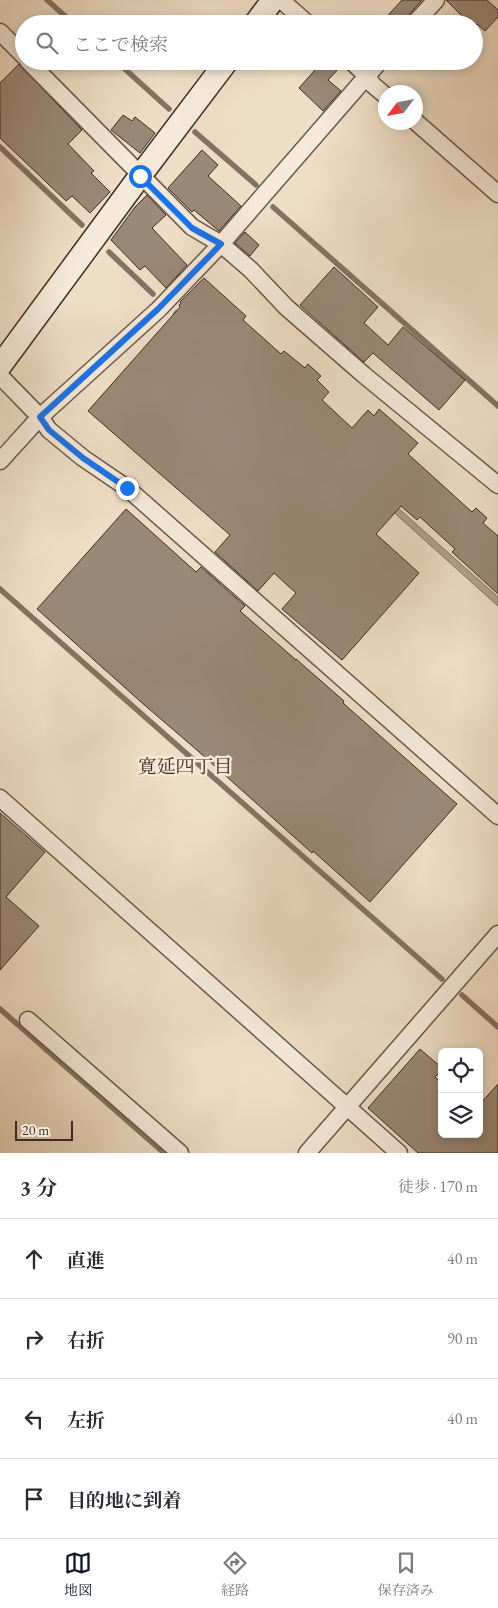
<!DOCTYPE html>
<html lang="ja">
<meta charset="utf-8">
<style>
body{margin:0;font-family:"EB Garamond","Noto Serif JP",serif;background:#f7f7f7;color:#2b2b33}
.controls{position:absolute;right:15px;bottom:15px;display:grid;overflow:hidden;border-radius:8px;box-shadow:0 2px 8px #0003}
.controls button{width:45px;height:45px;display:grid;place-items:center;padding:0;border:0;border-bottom:1px solid #e1e1e2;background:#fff;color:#2b2b33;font:25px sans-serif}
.compass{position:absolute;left:378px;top:85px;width:45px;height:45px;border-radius:50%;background:#fff;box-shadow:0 2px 8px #0003;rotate:238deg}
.scale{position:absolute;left:15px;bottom:12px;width:58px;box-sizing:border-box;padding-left:5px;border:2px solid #3e2c21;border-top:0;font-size:14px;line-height:18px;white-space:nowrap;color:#3e2c21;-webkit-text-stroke:4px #f5eada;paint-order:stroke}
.stop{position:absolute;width:15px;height:15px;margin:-11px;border:4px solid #1a73e8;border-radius:50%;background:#fff}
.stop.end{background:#1a73e8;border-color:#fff;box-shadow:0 1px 5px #0008}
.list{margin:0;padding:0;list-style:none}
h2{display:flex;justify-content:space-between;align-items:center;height:65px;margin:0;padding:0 20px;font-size:21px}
h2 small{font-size:16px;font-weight:400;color:#7c7c81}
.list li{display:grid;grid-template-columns:32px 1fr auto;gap:15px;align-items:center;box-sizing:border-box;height:80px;padding:0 20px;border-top:1px solid #e1e1e2}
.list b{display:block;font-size:19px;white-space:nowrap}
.list em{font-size:16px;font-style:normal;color:#7c7c81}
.icon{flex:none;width:28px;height:28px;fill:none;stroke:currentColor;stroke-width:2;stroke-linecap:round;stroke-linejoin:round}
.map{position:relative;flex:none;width:498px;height:1153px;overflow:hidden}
.search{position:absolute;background:#fff;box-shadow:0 2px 8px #0003;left:15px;right:15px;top:15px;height:55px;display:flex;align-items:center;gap:12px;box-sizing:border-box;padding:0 18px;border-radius:28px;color:#7c7c81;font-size:19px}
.sheet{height:385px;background:#fff}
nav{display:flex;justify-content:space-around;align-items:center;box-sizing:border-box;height:70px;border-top:1px solid #e1e1e2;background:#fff;font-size:14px;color:#7c7c81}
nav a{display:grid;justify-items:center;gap:2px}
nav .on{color:#111827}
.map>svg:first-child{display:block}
.water{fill:#b3a18e;stroke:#847262}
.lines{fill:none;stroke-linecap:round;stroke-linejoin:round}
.stream{stroke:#847262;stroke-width:5.5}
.building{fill:#9a8977;stroke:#3e2c21}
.street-casing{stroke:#6a584a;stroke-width:19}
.secondary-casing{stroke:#3e2c21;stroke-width:25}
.street{stroke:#f5eada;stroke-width:16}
.secondary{stroke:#f5eada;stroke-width:22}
.route{stroke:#1a73e8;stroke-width:6}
.labels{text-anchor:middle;stroke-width:5;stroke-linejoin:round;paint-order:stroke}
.neighbourhood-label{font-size:19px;fill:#3e2c21;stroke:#f5eada}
</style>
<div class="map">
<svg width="498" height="1153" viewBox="0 0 498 1153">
<rect width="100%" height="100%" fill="#efdec6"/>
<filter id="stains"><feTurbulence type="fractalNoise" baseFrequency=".004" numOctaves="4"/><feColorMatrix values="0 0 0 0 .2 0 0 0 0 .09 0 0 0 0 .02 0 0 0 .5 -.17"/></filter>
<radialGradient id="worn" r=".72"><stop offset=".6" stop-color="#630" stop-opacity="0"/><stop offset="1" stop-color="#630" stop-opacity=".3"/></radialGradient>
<!-- water -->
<polygon class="water" points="176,310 498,597 498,606 173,314"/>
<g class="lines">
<!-- stream -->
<g class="stream">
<polyline points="47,0 74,24"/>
<polyline points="116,61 169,109"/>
<polyline points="195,132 256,185"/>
<polyline points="0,147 82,225"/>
<polyline points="273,207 498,406"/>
<polyline points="109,252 153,294"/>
<polyline points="0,589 442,979"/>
<polyline points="462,995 498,1027"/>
<polyline points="0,1009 164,1153"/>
</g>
</g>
<!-- building -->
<g class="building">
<polygon points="402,0 422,0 407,17 404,24 380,24"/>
<polygon points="446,0 487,0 498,10 498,17 485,31 477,24 474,27 474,24 470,24"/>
<polygon points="323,61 341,61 342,65 328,80 341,91 323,111 299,88"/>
<polygon points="19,64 82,130 68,144 94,171 91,173 110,192 90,213 72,196 66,201 0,138 0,83"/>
<polygon points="123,115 132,121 135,117 155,133 140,153 111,130"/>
<polygon points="202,150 218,165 208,176 241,206 219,231 194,210 192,212 168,188"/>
<polygon points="147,195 166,215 152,228 187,265 166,288 145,266 140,270 111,240 135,207"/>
<polygon points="245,232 259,245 250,256 235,243"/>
<polygon points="334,267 378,307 364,323 388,345 403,327 465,380 439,410 373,353 364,362 300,305"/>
<polygon points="204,278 246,316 243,320 281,354 284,351 305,368 308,364 321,376 317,380 329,392 322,400 352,428 368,410 374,416 379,409 418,443 408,454 472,512 476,508 487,518 483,523 498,536 498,594 452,552 455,549 420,517 417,520 401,506 376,534 419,573 342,660 282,609 296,593 274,573 258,591 215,552 230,535 88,411 180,307 179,305 181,303 180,302"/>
<polygon points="126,509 196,572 201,567 245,606 240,611 296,660 296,659 344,701 343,703 457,804 370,902 313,851 312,853 198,751 141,702 37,609"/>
<polygon points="0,813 45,852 6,897 39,926 0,970"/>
<polygon points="420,1049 442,1068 442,1070 435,1077 442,1083 442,1134 479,1134 479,1105 498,1084 498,1153 418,1153 368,1108"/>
</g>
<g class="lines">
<defs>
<g id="street">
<polyline points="281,0 308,24"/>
<polyline points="414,24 436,0"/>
<polyline points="0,32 24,56"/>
<polyline points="28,61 192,227 221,244 251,270 286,307 364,375 498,485"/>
<polyline points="351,61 367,76 373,85 386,96"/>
<polyline points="416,122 498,194"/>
<polyline points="0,376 40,417 49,430 83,458 127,488 498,816"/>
<polyline points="0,461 40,417 159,309 221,244 380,61"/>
<polyline points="0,798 399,1153"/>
<polyline points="28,1020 180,1153"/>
<polyline points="307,1153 498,934"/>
</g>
<g id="secondary">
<polyline points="255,24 273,0"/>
<polyline points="0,366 140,176 227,61"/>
</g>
</defs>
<!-- street casing -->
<use href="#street" class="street-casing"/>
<!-- secondary casing -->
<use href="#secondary" class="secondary-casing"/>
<!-- street -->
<use href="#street" class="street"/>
<!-- secondary -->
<use href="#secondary" class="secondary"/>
</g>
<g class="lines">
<!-- route -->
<polyline class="route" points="127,488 83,458 49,430 40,417 158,309 221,244 192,228 140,176"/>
</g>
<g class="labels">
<!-- neighbourhood labels -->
<g class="neighbourhood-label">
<text x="185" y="773">寛延四丁目</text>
</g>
</g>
<rect width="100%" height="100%" filter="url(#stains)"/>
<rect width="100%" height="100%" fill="url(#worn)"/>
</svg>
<div class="controls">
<button><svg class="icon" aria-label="locate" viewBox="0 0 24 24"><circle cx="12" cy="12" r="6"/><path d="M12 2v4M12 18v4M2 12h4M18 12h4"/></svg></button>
<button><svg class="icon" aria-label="layers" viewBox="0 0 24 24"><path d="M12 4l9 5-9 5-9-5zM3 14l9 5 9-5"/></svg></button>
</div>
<svg class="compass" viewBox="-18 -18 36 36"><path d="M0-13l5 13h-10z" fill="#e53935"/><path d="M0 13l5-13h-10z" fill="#7c7c81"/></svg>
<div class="scale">20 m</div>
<div class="stop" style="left:140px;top:176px"></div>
<div class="stop end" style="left:127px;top:488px"></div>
<div class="search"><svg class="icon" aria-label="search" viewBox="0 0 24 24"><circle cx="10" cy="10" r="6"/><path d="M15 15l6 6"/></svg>ここで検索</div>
</div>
<section class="sheet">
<h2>3 分<small>徒歩 · 170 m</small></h2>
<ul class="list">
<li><svg class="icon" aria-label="ahead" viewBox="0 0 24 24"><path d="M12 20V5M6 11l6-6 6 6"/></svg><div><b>直進</b></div><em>40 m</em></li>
<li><svg class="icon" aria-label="right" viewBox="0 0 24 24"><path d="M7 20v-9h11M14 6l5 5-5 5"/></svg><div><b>右折</b></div><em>90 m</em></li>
<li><svg class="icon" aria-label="left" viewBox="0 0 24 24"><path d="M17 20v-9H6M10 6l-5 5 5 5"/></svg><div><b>左折</b></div><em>40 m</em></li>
<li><svg class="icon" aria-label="arrive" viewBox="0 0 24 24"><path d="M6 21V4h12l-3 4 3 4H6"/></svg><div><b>目的地に到着</b></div></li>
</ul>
</section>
<nav>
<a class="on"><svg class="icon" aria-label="map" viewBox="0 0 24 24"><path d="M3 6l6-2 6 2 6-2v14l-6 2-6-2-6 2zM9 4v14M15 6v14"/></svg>地図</a>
<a><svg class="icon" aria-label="directions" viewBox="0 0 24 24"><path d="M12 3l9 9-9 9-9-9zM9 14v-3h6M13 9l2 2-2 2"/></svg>経路</a>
<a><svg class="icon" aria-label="saved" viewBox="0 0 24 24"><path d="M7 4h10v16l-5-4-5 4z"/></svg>保存済み</a>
</nav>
